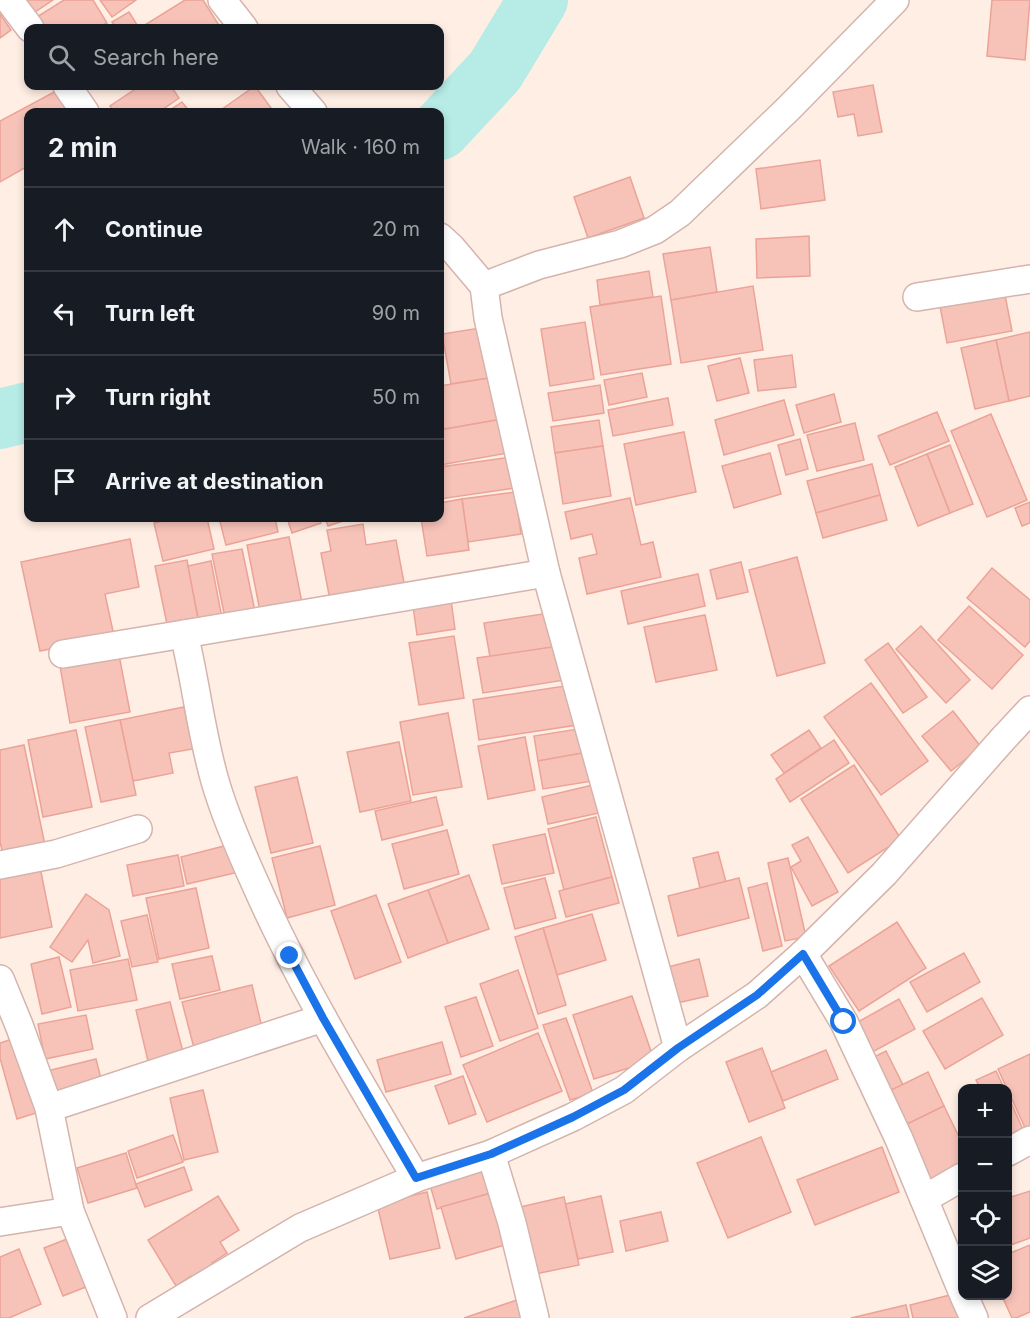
<!DOCTYPE html>
<meta charset="utf-8">
<style>
body{margin:0;font-family:Inter,sans-serif;background:#20242c;color:#f1f3f6}
.controls{position:absolute;right:18px;bottom:18px;display:grid;overflow:hidden;border-radius:12px;box-shadow:0 3px 9px #0003}
.controls button{width:54px;height:54px;display:grid;place-items:center;padding:0;border:0;border-bottom:2px solid #363941;background:#171b24;color:#f1f3f6;font:30px sans-serif}
.stop{position:absolute;width:18px;height:18px;margin:-14px;border:4px solid #1a73e8;border-radius:50%;background:#fff}
.stop.end{background:#1a73e8;border-color:#fff;box-shadow:0 2px 6px #0008}
.list{margin:0;padding:0;list-style:none}
h2{display:flex;justify-content:space-between;align-items:center;height:78px;margin:0;padding:0 24px;font-size:26px}
h2 small{font-size:20px;font-weight:400;color:#9ea1a6}
.list li{display:grid;grid-template-columns:39px 1fr auto;gap:18px;align-items:center;box-sizing:border-box;height:84px;padding:0 24px;border-top:2px solid #363941}
.list b{display:block;font-size:22px;white-space:nowrap}
.list em{font-size:20px;font-style:normal;color:#9ea1a6}
.icon{flex:none;width:33px;height:33px;fill:none;stroke:currentColor;stroke-width:2;stroke-linecap:round;stroke-linejoin:round}
.map{position:relative;flex:none;width:1030px;height:1318px;overflow:hidden}
.search{position:absolute;background:#171b24;box-shadow:0 3px 9px #0003;left:24px;top:24px;width:420px;height:66px;display:flex;align-items:center;gap:15px;box-sizing:border-box;padding:0 21px;border-radius:12px;color:#9ea1a6;font-size:22px}
.panel{position:absolute;background:#171b24;box-shadow:0 3px 9px #0003;left:24px;top:108px;width:420px;height:414px;border-radius:12px}
.map>svg:first-child{display:block}
.lines{fill:none;stroke-linecap:round;stroke-linejoin:round}
.river{stroke:#b6ebe6;stroke-width:60}
.building{fill:#f7c3b9;stroke:#eca397;stroke-width:1.5}
.minor-casing{stroke:#d4b4ac;stroke-width:30}
.minor{stroke:#fff;stroke-width:27}
.route{stroke:#1a73e8;stroke-width:8}
</style>
<div class="map">
<svg width="1030" height="1318" viewBox="0 0 1030 1318">
<rect width="100%" height="100%" fill="#ffeee4"/>
<g class="lines">
<!-- river -->
<g class="river">
<polyline points="440,130 495,71 538,0"/>
<polyline points="0,419 28,412"/>
</g>
</g>
<!-- building -->
<g class="building">
<polygon points="14,0 53,0 26,18"/>
<polygon points="64,0 93,0 107,23 98,28 37,28 32,20"/>
<polygon points="100,0 136,0 112,17"/>
<polygon points="185,0 203,0 220,27 218,28 140,28"/>
<polygon points="992,0 1030,0 1025,60 987,56"/>
<polygon points="129,12 139,28 116,28 112,22"/>
<polygon points="0,14 11,30 0,38"/>
<polygon points="873,85 882,132 858,136 854,114 838,117 833,92"/>
<polygon points="140,86 171,86 179,98 159,112 114,112 110,106"/>
<polygon points="255,86 274,112 218,112"/>
<polygon points="56,91 68,112 28,112 28,166 0,182 0,121"/>
<polygon points="182,102 190,112 167,112"/>
<polygon points="820,160 825,200 761,209 756,169"/>
<polygon points="630,177 644,218 588,238 574,197"/>
<polygon points="809,236 810,276 757,278 756,239"/>
<polygon points="710,247 717,292 671,300 663,254"/>
<polygon points="649,271 653,297 600,305 597,280"/>
<polygon points="753,286 763,350 681,363 671,300"/>
<polygon points="1005,295 1012,331 947,343 940,306"/>
<polygon points="661,296 671,364 601,375 590,307"/>
<polygon points="585,322 594,379 550,386 541,329"/>
<polygon points="486,327 495,377 451,384 442,334"/>
<polygon points="1030,332 1030,396 1009,401 996,340"/>
<polygon points="996,340 1009,401 975,409 961,348"/>
<polygon points="792,355 796,387 758,391 754,360"/>
<polygon points="740,358 749,393 717,401 708,366"/>
<polygon points="642,373 647,397 609,405 604,380"/>
<polygon points="495,377 502,419 440,430 440,386"/>
<polygon points="600,385 604,413 553,421 548,393"/>
<polygon points="834,394 841,422 804,433 796,405"/>
<polygon points="668,398 673,425 613,436 608,410"/>
<polygon points="784,400 794,435 724,455 715,420"/>
<polygon points="937,412 949,441 890,465 878,436"/>
<polygon points="991,414 1027,500 987,517 951,431"/>
<polygon points="502,419 508,453 440,465 440,430"/>
<polygon points="599,420 603,446 555,453 551,427"/>
<polygon points="855,423 864,460 817,471 807,435"/>
<polygon points="684,432 696,492 636,505 624,444"/>
<polygon points="800,439 808,469 786,475 778,445"/>
<polygon points="950,445 973,504 950,513 927,454"/>
<polygon points="603,446 611,496 563,504 555,453"/>
<polygon points="770,453 781,494 734,508 722,466"/>
<polygon points="927,454 950,513 918,526 895,467"/>
<polygon points="511,457 515,488 440,499 440,467"/>
<polygon points="872,464 880,495 816,513 807,481"/>
<polygon points="515,492 521,534 468,542 462,499"/>
<polygon points="880,495 887,520 823,538 816,513"/>
<polygon points="630,498 641,545 653,542 661,577 587,594 579,558 597,554 592,534 571,539 565,512"/>
<polygon points="462,499 469,550 427,556 421,518 440,518 440,503"/>
<polygon points="1030,502 1030,523 1022,526 1015,508"/>
<polygon points="177,518 207,518 214,549 163,561 154,523"/>
<polygon points="219,518 275,518 278,532 226,545"/>
<polygon points="287,518 319,518 321,523 292,533"/>
<polygon points="325,518 352,518 328,526"/>
<polygon points="363,524 366,545 396,540 405,588 330,600 321,553 331,551 327,530"/>
<polygon points="289,537 302,603 260,611 247,545"/>
<polygon points="130,539 139,587 105,594 114,636 40,651 21,562"/>
<polygon points="242,549 255,611 225,618 212,554"/>
<polygon points="797,557 825,663 777,676 749,570"/>
<polygon points="187,560 199,623 168,629 155,566"/>
<polygon points="211,561 222,618 199,623 188,566"/>
<polygon points="741,562 748,592 717,599 710,570"/>
<polygon points="992,568 1030,600 1030,641 1025,647 967,598"/>
<polygon points="698,574 705,606 628,624 621,591"/>
<polygon points="451,600 455,629 417,635 413,606"/>
<polygon points="969,606 1023,655 992,689 938,640"/>
<polygon points="549,613 554,647 490,657 484,623"/>
<polygon points="705,615 717,670 656,682 644,627"/>
<polygon points="921,626 970,680 946,703 896,649"/>
<polygon points="454,636 464,698 419,705 409,643"/>
<polygon points="888,643 927,697 903,713 865,660"/>
<polygon points="559,646 565,680 483,693 477,658"/>
<polygon points="119,655 130,712 70,723 60,666"/>
<polygon points="871,683 928,761 881,795 824,717"/>
<polygon points="571,685 577,725 479,740 473,700"/>
<polygon points="184,707 193,749 169,753 173,773 133,781 120,720"/>
<polygon points="953,711 981,747 951,771 922,736"/>
<polygon points="448,713 462,787 413,795 400,722"/>
<polygon points="120,720 136,795 101,802 85,727"/>
<polygon points="584,728 588,752 538,761 534,736"/>
<polygon points="76,730 92,807 43,817 28,740"/>
<polygon points="809,730 821,748 784,773 771,755"/>
<polygon points="525,737 535,790 488,799 478,746"/>
<polygon points="834,740 849,763 790,802 776,779"/>
<polygon points="399,742 411,801 360,812 347,752"/>
<polygon points="24,745 45,845 3,854 0,842 0,750"/>
<polygon points="588,752 593,781 543,789 538,761"/>
<polygon points="854,765 901,839 848,873 801,799"/>
<polygon points="297,777 313,843 271,853 255,787"/>
<polygon points="593,785 599,813 548,824 542,797"/>
<polygon points="436,797 443,825 382,840 375,811"/>
<polygon points="596,817 612,877 564,890 548,829"/>
<polygon points="447,830 459,874 404,889 392,844"/>
<polygon points="545,834 554,873 502,884 493,845"/>
<polygon points="808,837 838,892 812,906 791,867 801,861 792,845"/>
<polygon points="232,844 239,872 187,884 181,857"/>
<polygon points="320,846 335,905 287,918 272,858"/>
<polygon points="718,852 726,882 700,888 693,858"/>
<polygon points="178,855 184,886 133,896 127,865"/>
<polygon points="788,858 806,937 785,941 768,863"/>
<polygon points="40,867 52,927 0,938 0,876"/>
<polygon points="469,875 489,929 448,943 428,890"/>
<polygon points="612,877 619,903 566,917 559,891"/>
<polygon points="545,878 556,918 515,929 504,888"/>
<polygon points="739,878 749,918 678,936 668,896"/>
<polygon points="767,883 782,946 763,951 748,888"/>
<polygon points="196,888 209,948 159,959 146,898"/>
<polygon points="428,890 448,943 408,958 388,904"/>
<polygon points="86,894 109,910 120,956 93,963 88,940 72,962 50,947"/>
<polygon points="376,895 401,962 355,979 331,911"/>
<polygon points="592,914 606,960 557,975 543,928"/>
<polygon points="147,915 158,962 132,967 121,921"/>
<polygon points="897,922 926,968 859,1011 829,966"/>
<polygon points="543,928 566,1005 538,1014 515,937"/>
<polygon points="964,953 980,982 927,1012 910,982"/>
<polygon points="212,956 220,990 180,999 172,964"/>
<polygon points="59,957 71,1007 42,1014 31,964"/>
<polygon points="128,959 137,1000 78,1011 70,970"/>
<polygon points="699,959 708,996 677,1003 668,967"/>
<polygon points="518,970 538,1028 500,1041 480,984"/>
<polygon points="252,985 263,1032 194,1048 182,1002"/>
<polygon points="632,996 654,1060 594,1079 573,1015"/>
<polygon points="476,997 493,1046 461,1057 445,1007"/>
<polygon points="982,998 1003,1035 945,1069 923,1031"/>
<polygon points="899,999 915,1029 865,1056 849,1027"/>
<polygon points="170,1002 183,1052 148,1061 136,1010"/>
<polygon points="86,1015 93,1049 45,1059 38,1024"/>
<polygon points="566,1018 593,1093 570,1100 543,1025"/>
<polygon points="538,1033 562,1091 487,1122 463,1065"/>
<polygon points="15,1038 36,1113 17,1119 0,1058 0,1043"/>
<polygon points="442,1042 451,1074 386,1092 377,1060"/>
<polygon points="762,1048 785,1108 749,1122 726,1062"/>
<polygon points="826,1050 838,1079 783,1101 771,1072"/>
<polygon points="886,1051 903,1085 883,1094 866,1061"/>
<polygon points="1030,1054 1030,1130 1027,1132 998,1069"/>
<polygon points="96,1059 103,1087 54,1098 47,1071"/>
<polygon points="996,1071 1004,1088 980,1088 976,1080"/>
<polygon points="928,1072 944,1106 899,1128 883,1094"/>
<polygon points="463,1076 476,1114 449,1124 435,1086"/>
<polygon points="203,1090 218,1152 184,1160 170,1098"/>
<polygon points="1008,1096 1026,1136 1008,1144"/>
<polygon points="944,1106 962,1143 962,1166 926,1184 899,1128"/>
<polygon points="173,1135 183,1162 137,1178 128,1151"/>
<polygon points="761,1137 791,1212 728,1238 697,1163"/>
<polygon points="882,1147 899,1192 815,1225 797,1180"/>
<polygon points="126,1153 137,1188 88,1203 77,1168"/>
<polygon points="482,1163 491,1193 437,1209 428,1178"/>
<polygon points="184,1167 192,1190 145,1207 136,1184"/>
<polygon points="1030,1191 1030,1238 1008,1246 1008,1198"/>
<polygon points="427,1192 440,1248 390,1259 377,1204"/>
<polygon points="491,1193 505,1245 456,1259 441,1207"/>
<polygon points="218,1196 239,1230 220,1242 227,1253 212,1263 217,1272 196,1285 191,1276 176,1286 148,1240"/>
<polygon points="601,1196 613,1252 578,1259 565,1204"/>
<polygon points="564,1197 579,1265 535,1274 520,1207"/>
<polygon points="661,1212 668,1241 626,1251 620,1221"/>
<polygon points="77,1235 96,1283 63,1296 44,1248"/>
<polygon points="1030,1245 1030,1312 1016,1318 1012,1318 1002,1296 1008,1296 1008,1254"/>
<polygon points="19,1249 41,1304 9,1318 0,1318 0,1257"/>
<polygon points="954,1294 960,1318 913,1318 910,1305"/>
<polygon points="517,1300 523,1318 464,1318"/>
<polygon points="906,1305 909,1318 851,1318"/>
</g>
<g class="lines">
<defs>
<g id="minor">
<polyline points="9,0 30,28"/>
<polyline points="222,0 244,28"/>
<polyline points="67,86 85,112"/>
<polyline points="290,86 313,112"/>
<polyline points="440,237 451,247 484,286"/>
<polyline points="917,297 1030,279"/>
<polyline points="63,654 184,634"/>
<polyline points="0,865 56,854 138,829"/>
<polyline points="803,954 844,1022 899,1139 962,1291"/>
<polyline points="0,979 19,1025 49,1108 70,1211 113,1318"/>
<polyline points="678,1048 757,995 803,954 884,874 1002,740 1030,710"/>
<polyline points="49,1108 323,1018"/>
<polyline points="1008,1152 1030,1140"/>
<path d="M416,1178C359,1081 300,985 255,883C240,850 225,816 215,781C201,733 196,683 184,634L546,573"/>
<polyline points="924,1199 962,1177"/>
<polyline points="0,1222 70,1211"/>
<polyline points="964,1296 974,1318"/>
<polyline points="150,1318 300,1228 416,1178 491,1154"/>
<polyline points="535,1318 512,1223 491,1154 573,1117 624,1090 678,1048 546,573 488,318 484,286 539,265 620,244 655,230 680,213 789,108 895,0"/>
</g>
</defs>
<!-- minor casing -->
<use href="#minor" class="minor-casing"/>
<!-- minor -->
<use href="#minor" class="minor"/>
</g>
<g class="lines">
<!-- route -->
<polyline class="route" points="290,956 323,1018 416,1178 491,1154 573,1117 624,1090 678,1048 757,995 803,954 844,1022"/>
</g>
</svg>
<div class="controls">
<button>+</button>
<button>−</button>
<button><svg class="icon" aria-label="locate" viewBox="0 0 24 24"><circle cx="12" cy="12" r="6"/><path d="M12 2v4M12 18v4M2 12h4M18 12h4"/></svg></button>
<button><svg class="icon" aria-label="layers" viewBox="0 0 24 24"><path d="M12 4l9 5-9 5-9-5zM3 14l9 5 9-5"/></svg></button>
</div>
<div class="stop" style="left:844px;top:1022px"></div>
<div class="stop end" style="left:290px;top:956px"></div>
<div class="search"><svg class="icon" aria-label="search" viewBox="0 0 24 24"><circle cx="10" cy="10" r="6"/><path d="M15 15l6 6"/></svg>Search here</div>
<section class="panel">
<h2>2 min<small>Walk · 160 m</small></h2>
<ul class="list">
<li><svg class="icon" aria-label="ahead" viewBox="0 0 24 24"><path d="M12 20V5M6 11l6-6 6 6"/></svg><div><b>Continue</b></div><em>20 m</em></li>
<li><svg class="icon" aria-label="left" viewBox="0 0 24 24"><path d="M17 20v-9H6M10 6l-5 5 5 5"/></svg><div><b>Turn left</b></div><em>90 m</em></li>
<li><svg class="icon" aria-label="right" viewBox="0 0 24 24"><path d="M7 20v-9h11M14 6l5 5-5 5"/></svg><div><b>Turn right</b></div><em>50 m</em></li>
<li><svg class="icon" aria-label="arrive" viewBox="0 0 24 24"><path d="M6 21V4h12l-3 4 3 4H6"/></svg><div><b>Arrive at destination</b></div></li>
</ul>
</section>
</div>
